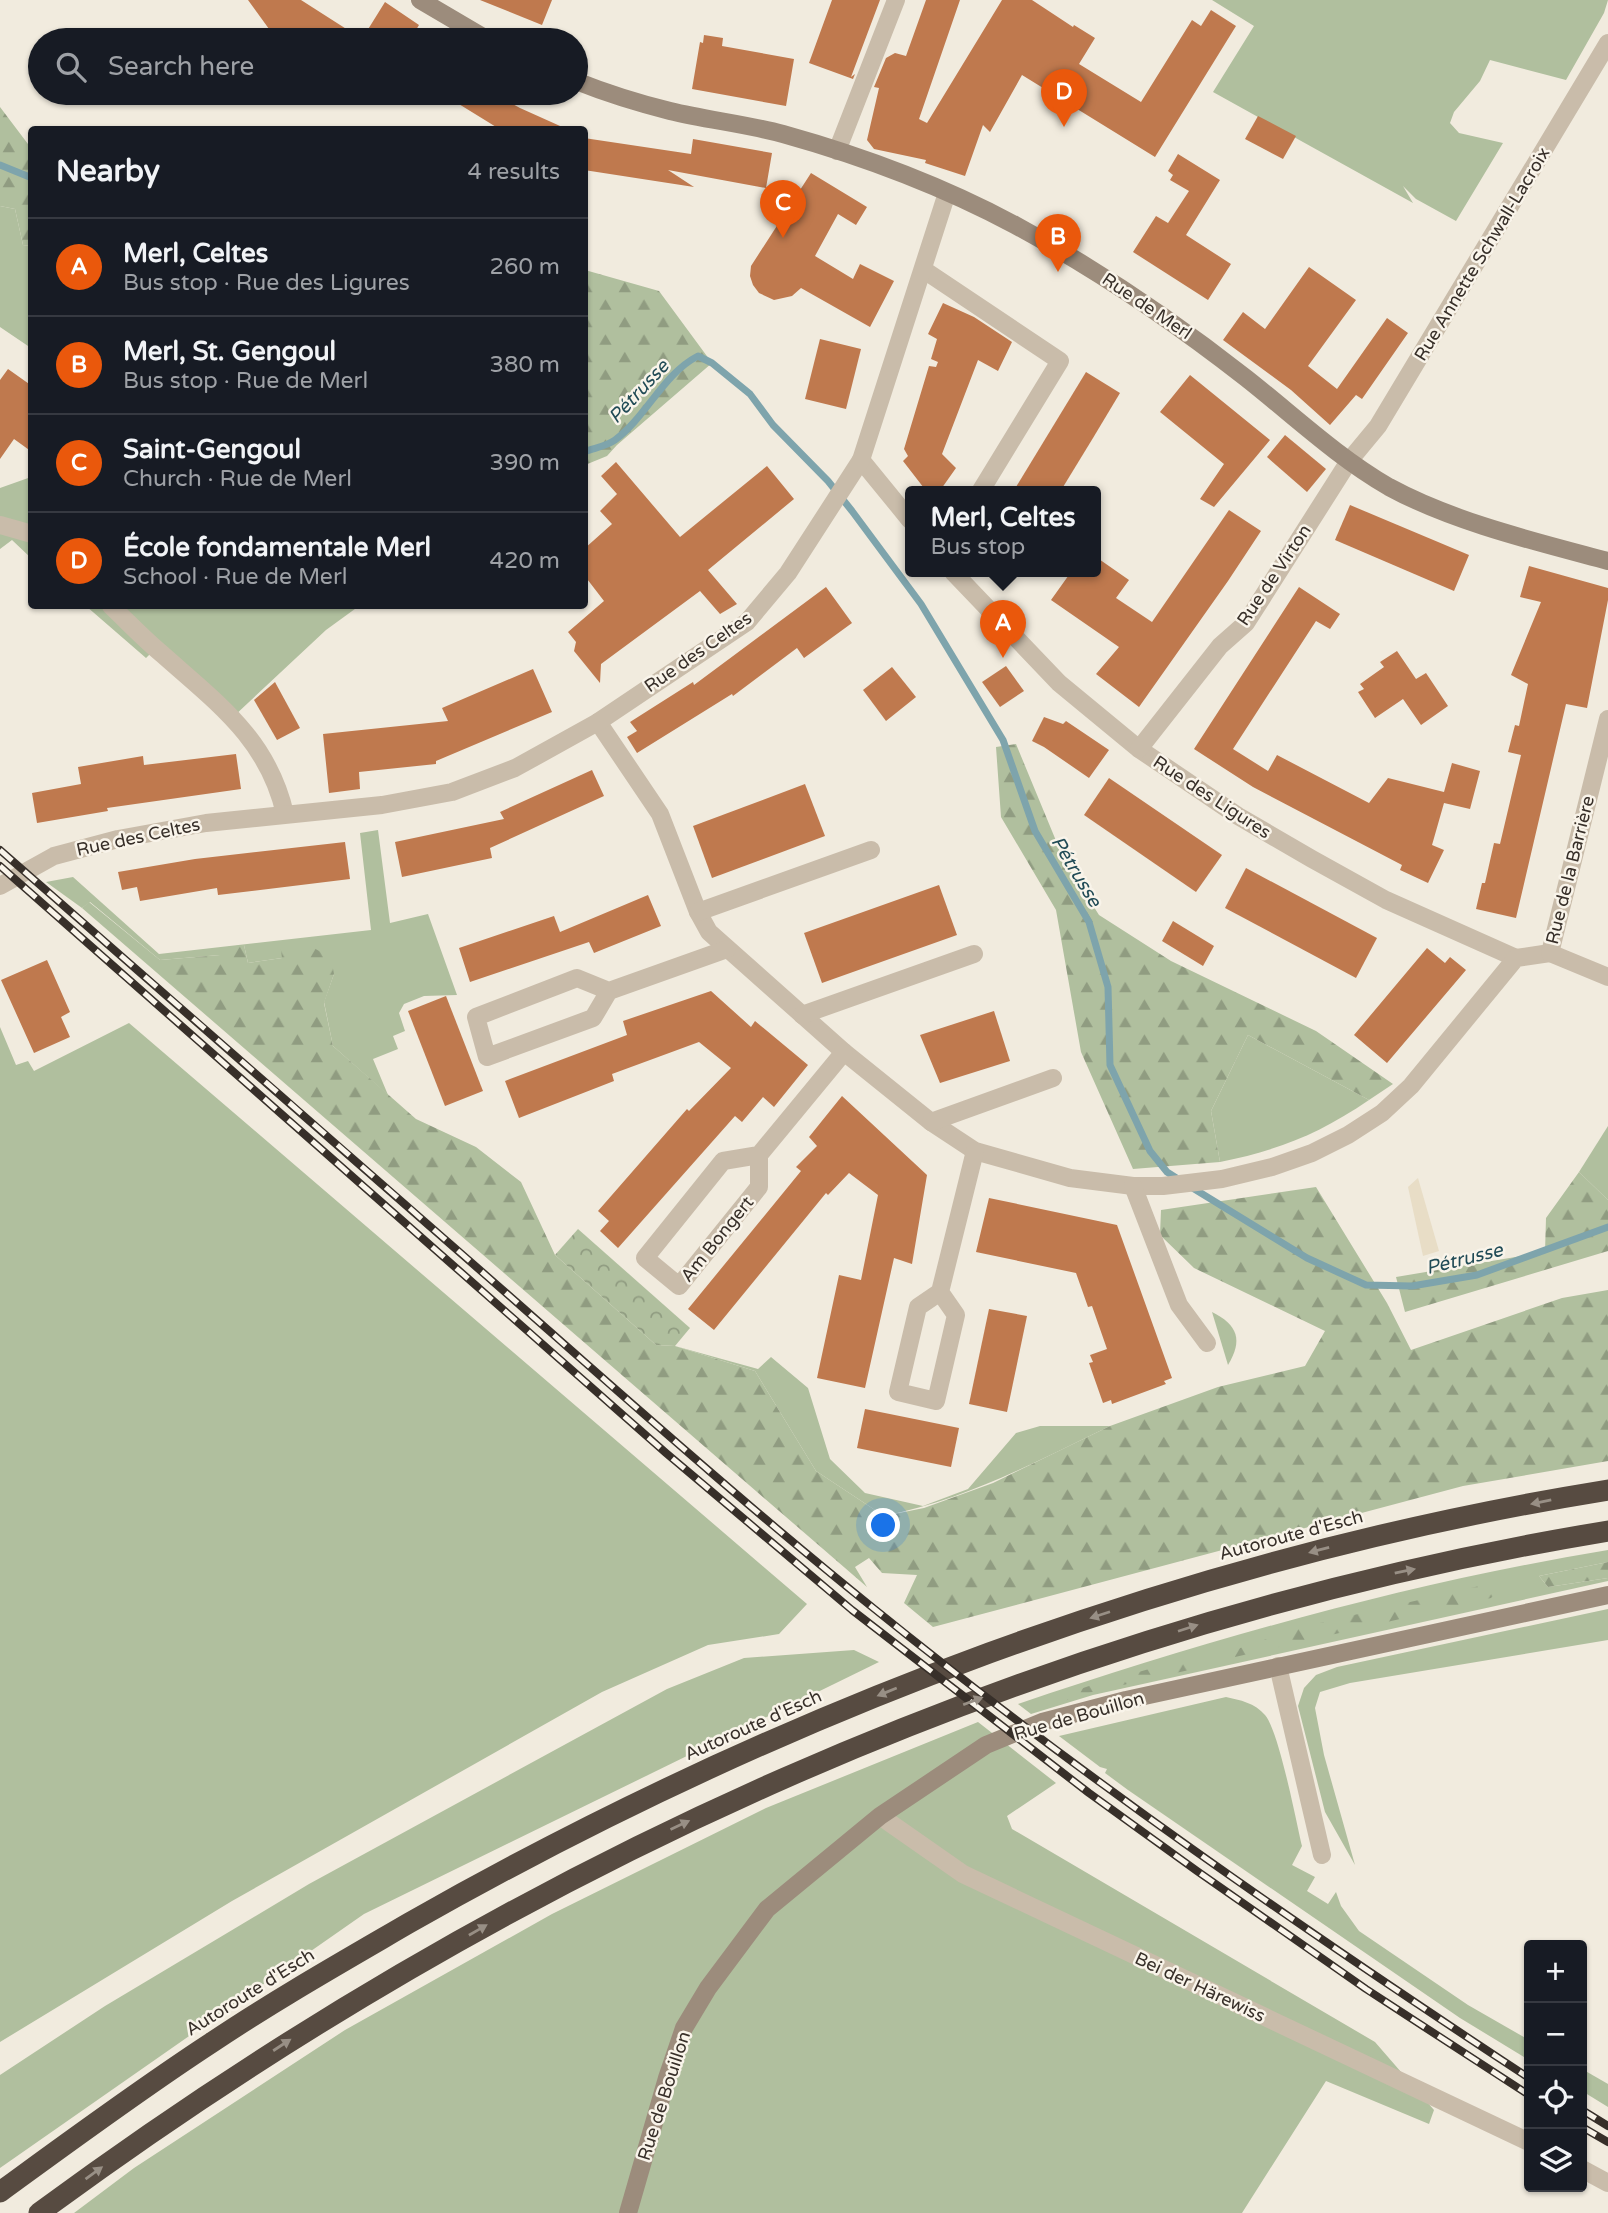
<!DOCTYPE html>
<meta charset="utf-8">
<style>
body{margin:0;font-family:"Varela Round",sans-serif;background:#20242c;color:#f1f3f6}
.controls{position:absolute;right:21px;bottom:21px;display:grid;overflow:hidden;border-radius:7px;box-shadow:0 2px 5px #0004}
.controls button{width:63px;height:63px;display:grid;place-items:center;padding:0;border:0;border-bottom:2px solid #363941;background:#171b24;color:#f1f3f6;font:35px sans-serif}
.you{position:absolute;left:884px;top:1526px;width:24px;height:24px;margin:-18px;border:5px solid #fff;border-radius:50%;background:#1a73e8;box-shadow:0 0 0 10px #1a73e833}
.badge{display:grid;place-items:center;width:46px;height:46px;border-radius:50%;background:#ea580c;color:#fff;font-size:23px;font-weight:700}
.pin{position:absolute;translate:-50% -58px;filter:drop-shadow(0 2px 4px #0008)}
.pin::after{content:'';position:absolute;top:37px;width:24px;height:21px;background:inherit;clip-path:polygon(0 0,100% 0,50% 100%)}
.popup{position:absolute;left:905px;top:486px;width:196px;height:91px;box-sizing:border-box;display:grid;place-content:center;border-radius:7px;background:#171b24;filter:drop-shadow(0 2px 5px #0005);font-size:23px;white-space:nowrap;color:#9ea1a6}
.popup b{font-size:26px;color:#f1f3f6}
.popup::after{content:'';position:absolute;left:50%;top:100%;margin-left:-14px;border:14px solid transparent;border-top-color:#171b24}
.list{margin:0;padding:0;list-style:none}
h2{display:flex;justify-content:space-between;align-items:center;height:91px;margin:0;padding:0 28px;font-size:30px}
h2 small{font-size:23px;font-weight:400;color:#9ea1a6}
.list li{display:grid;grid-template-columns:46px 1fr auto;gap:21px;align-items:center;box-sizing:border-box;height:98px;padding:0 28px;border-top:2px solid #363941}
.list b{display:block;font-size:26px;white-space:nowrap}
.list p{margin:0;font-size:23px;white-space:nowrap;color:#9ea1a6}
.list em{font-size:23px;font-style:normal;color:#9ea1a6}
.icon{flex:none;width:38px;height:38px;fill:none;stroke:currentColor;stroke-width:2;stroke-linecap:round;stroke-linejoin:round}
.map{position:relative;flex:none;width:1608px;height:2213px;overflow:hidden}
.search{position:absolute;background:#171b24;box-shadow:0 2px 5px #0004;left:28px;top:28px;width:560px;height:77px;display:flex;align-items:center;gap:18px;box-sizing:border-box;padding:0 24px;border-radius:38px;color:#9ea1a6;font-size:26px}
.panel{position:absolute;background:#171b24;box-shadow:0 2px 5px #0004;left:28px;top:126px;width:560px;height:483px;border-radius:7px}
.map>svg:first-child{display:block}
.grass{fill:#b0bf9e}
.forest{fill:url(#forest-firs)}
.park{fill:url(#park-crowns)}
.plaza{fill:#e8ddc6}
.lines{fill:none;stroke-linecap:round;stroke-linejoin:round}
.stream{stroke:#7ea4ac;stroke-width:7}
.building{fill:#bf794e}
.street{stroke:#c9bcaa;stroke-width:18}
.secondary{stroke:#9c8c7c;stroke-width:18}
.highway{stroke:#574b41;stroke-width:21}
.rail-casing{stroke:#372f29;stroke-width:8}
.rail{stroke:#f9f4ea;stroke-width:5;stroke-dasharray:16;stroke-linecap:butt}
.oneway{fill:#988f85}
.labels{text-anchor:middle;stroke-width:5;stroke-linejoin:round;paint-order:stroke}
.street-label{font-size:18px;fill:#372f29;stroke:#f9f4ea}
.water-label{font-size:19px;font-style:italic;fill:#214b56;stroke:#f9f4ea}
</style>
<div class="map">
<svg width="1608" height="2213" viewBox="0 0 1608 2213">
<defs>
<pattern id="forest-firs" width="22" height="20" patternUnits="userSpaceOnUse" patternTransform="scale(1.75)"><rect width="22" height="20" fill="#b0bf9e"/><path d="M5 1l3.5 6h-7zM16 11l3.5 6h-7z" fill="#909c81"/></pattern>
<pattern id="park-crowns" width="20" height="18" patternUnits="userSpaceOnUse" patternTransform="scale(1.75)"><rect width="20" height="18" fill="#b0bf9e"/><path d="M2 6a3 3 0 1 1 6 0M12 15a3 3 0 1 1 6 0" fill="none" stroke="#909c81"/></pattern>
</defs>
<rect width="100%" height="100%" fill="#f1ebde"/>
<!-- grass -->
<g class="grass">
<polygon points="1212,0 1608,0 1604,13 1566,80 1490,60 1480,81 1454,112 1450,123 1459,133 1503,143 1456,221 1416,199 1403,186 1413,203 1213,92 1254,26"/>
<polygon points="0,206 15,209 23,245 31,246 31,348 0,327"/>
<polygon points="31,477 31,558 12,540 0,549 0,488"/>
<polygon points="86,606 359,606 326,630 233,717 155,649 146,658"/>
<polygon points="378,830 390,923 428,914 457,995 424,996 404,1004 399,1013 405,1031 393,1036 398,1049 373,1059 388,1095 333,1046 324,1002 334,974 282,958 248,963 244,945 220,955 160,960 90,902 82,908 46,882 73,877 159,954 371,930 360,833"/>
<polygon points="129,1023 807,1604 779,1634 708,1645 602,1692 232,1901 0,2042 0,1027 16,1065 28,1061 34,1071"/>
<path d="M1248,1035L1369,1100C1319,1134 1279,1150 1220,1162L1211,1111Z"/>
<polygon points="1608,1126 1608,1200 1579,1172"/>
<path d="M1212,1312C1238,1325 1243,1340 1228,1365Z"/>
<path d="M675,1346L758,1369L771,1357L808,1388L830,1459L865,1493L923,1506L968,1489L1016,1433L1040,1426H1110C1036,1462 965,1500 884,1516L816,1471L755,1371Z"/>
<path d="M1608,1550V1562L1539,1576L1548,1587L1608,1578V1581L1093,1695L1031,1714L1018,1704C1211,1639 1407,1583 1608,1550Z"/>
<polygon points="1608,1609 1608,1640 1350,1683 1320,1692 1315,1708 1324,1755 1355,1865 1325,1812 1298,1706 1304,1688 1316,1675 1337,1667"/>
<polygon points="854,1650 879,1662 364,1914 0,2168 0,2075 105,2006 309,1884 667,1689 744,1658"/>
<path d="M1226,1697C1240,1700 1255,1703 1265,1715C1279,1731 1296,1821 1302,1846L1292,1865L1315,1877L1307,1891L1328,1904L1336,1892L1341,1906L1359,1931L1468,2005L1529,2040V2060L1460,2018L1128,1790L1105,1773L1107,1769L1100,1767L1059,1736Z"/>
<polygon points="978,1722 1056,1783 1007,1816 1012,1829 1375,2042 1434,2110 1429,2124 1326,2081 1242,2213 74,2213 134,2168 345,2030 552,1914 766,1808"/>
<polygon points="1582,2069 1608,2084 1608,2107 1582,2091"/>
</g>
<!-- forest -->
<g class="forest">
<polygon points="0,107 31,148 31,246 23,245 15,209 0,206"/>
<polygon points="585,270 659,291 712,363 617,445 607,456 585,465"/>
<polygon points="1016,744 1064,860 1099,915 1171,961 1316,1031 1393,1084 1369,1100 1248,1035 1211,1111 1220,1162 1133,1169 1081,1052 1056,910 1001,817 996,747"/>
<polygon points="89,902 160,960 220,955 219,948 244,945 248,963 282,958 280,943 302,941 331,958 334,974 324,1003 333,1046 416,1119 476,1147 521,1182 555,1255 656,1345 675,1346 755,1371 816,1471 884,1516 924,1508 993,1483 1110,1426 1218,1387 1305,1366 1325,1331 1194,1268 1160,1235 1161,1210 1316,1187 1387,1303 1411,1350 1562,1298 1608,1290 1608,1461 1463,1486 933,1627 904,1603 917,1575 882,1573 869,1558 855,1567 867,1587 82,908"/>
<polygon points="1579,1172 1608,1200 1608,1251 1405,1312 1396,1277 1545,1252 1546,1218"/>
<polygon points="1608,1562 1608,1578 1548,1587 1539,1576"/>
<polygon points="1488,1584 1500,1588 1491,1598 1235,1657 1234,1650 1302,1627"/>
<polygon points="1181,1660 1191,1663 1189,1670 1092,1692 1051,1705 1048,1700 1089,1686"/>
</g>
<!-- park -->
<polygon class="park" points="578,1229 690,1328 675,1346 656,1345 555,1255"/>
<!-- plaza -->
<polygon class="plaza" points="1418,1178 1439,1251 1423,1256 1408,1187"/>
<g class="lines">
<!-- stream -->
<g class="stream">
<polyline points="0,165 32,178"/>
<path d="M584,452C594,448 607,446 615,440C647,416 663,374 698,356L712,363L750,394L773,425L828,481L852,511L921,604L1003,740L1035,831L1089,922L1108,987L1110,1065L1150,1151L1167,1172L1181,1181"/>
<polyline points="1191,1187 1307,1258 1366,1285 1412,1286 1477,1275 1608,1227"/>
</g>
</g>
<!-- building -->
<g class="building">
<polygon points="248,0 301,0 362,39 385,2 419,25 410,40 277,40"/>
<polygon points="480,0 552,0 542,25"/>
<polygon points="832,0 880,0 851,77 855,74 853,79 809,63"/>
<polygon points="926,0 960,0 919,119 927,123 1002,0 1032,0 1073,27 1074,25 1095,38 1079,64 1141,102 1192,20 1201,26 1211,10 1236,26 1155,157 1022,75 990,132 983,125 965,176 925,163 926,160 874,149 867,140 879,88 874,87 886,58 895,53 906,56"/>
<polygon points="704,35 723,38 722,46 794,59 786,106 692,89 700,42 703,43"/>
<polygon points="441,93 492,93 520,108 569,130 501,130"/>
<polygon points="1258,116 1296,136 1283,159 1245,139"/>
<polygon points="584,138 691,154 693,139 772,153 766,188 668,170 694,187 584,170"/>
<polygon points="1178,154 1220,180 1186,235 1231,264 1208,300 1133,252 1156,216 1168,223 1189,191 1170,180 1173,175 1168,171"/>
<polygon points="811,173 867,207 856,225 838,214 815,256 853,279 860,264 894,281 870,327 801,288 792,296 774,300 759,293 753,285 750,276 751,266"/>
<polygon points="1309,267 1356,300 1308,366 1337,389 1387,318 1408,333 1362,399 1356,395 1330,425 1291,390 1223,340 1243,312 1265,329"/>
<polygon points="943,303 974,317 1012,342 998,371 978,360 942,454 956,468 939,492 927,492 903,461 908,456 904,449 929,366 936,367 938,362 931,359 937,339 928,334"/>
<polygon points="820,339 861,349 846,409 805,399"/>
<polygon points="8,369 32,386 32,452 14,439 0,459 0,380"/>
<polygon points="1086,372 1120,393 1093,438 1060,492 1013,492"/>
<polygon points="1190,375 1270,440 1214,507 1200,499 1224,464 1160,412"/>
<polygon points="1285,435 1326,469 1307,492 1267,457"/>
<polygon points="616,462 680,537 767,466 794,499 708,570 737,604 720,614 700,591 601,664 600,683 574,651 576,642 568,632 604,601 584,575 584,549 612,524 600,511 617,494 601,476"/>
<polygon points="1350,505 1469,555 1454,591 1335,540"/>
<polygon points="1229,510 1261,531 1228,581 1139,707 1096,674 1119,647 1051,600 1071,572 1096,572 1096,557 1129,580 1116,598 1152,622"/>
<polygon points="1529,566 1608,588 1608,600 1587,708 1566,704 1516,918 1476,909 1482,883 1485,883 1494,843 1500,844 1521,755 1508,752 1515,725 1519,726 1528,684 1511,675 1541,602 1520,597"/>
<polygon points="826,587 852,623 804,658 797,648 733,696 732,694 637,753 627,737 637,731 630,722 693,682 694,685"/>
<polygon points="1299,587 1340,614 1330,629 1316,621 1233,749 1268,771 1277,755 1369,803 1388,778 1444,792 1452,763 1480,771 1470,809 1444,803 1432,845 1444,850 1428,883 1400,870 1402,865 1253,787 1194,749"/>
<polygon points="1397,651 1416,679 1426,673 1448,706 1421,725 1403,699 1375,718 1358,692 1364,689 1360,684 1384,667 1380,662"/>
<polygon points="1006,666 1024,691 1000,707 982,682"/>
<polygon points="892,667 916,697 886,721 863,690"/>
<polygon points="533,669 552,712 436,761 436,764 359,772 360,789 329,793 323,734 448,721 442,708"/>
<polygon points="275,682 300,728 277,740 254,700"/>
<polygon points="1044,717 1063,724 1066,721 1109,750 1089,778 1044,747 1032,741"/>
<polygon points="236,754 241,789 107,808 108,811 37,823 32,793 81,784 78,767 143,756 144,765"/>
<polygon points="592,770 604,796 490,848 492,858 402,877 395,842 504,819 500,812"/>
<polygon points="1109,778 1222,855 1196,892 1084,815"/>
<polygon points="805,784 825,836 712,878 693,826"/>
<polygon points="345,842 350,879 218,895 217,888 140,901 137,887 122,890 118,872 195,859"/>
<polygon points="1246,868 1377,938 1356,978 1225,908"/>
<polygon points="939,885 957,935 822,983 804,933"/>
<polygon points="648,895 661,926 594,953 589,942 470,982 459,948 554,916 560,932"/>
<polygon points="1173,921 1214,946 1203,966 1162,941"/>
<polygon points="1427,948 1445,963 1450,957 1466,970 1387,1063 1354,1035"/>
<polygon points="47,960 70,1012 61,1017 70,1037 34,1053 1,980"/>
<polygon points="711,991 751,1027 755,1021 808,1065 774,1107 763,1097 742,1122 735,1116 618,1248 600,1231 609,1221 598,1211 687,1109 689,1111 731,1068 699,1042 612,1074 614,1081 519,1118 505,1081 627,1035 623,1021"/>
<polygon points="446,996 483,1091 445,1106 408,1011"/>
<polygon points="994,1011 1010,1061 940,1083 920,1035"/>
<polygon points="842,1096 927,1175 912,1264 894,1258 865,1388 817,1378 839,1275 861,1280 878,1195 849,1173 828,1195 826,1193 714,1330 688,1309 801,1171 796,1167 817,1146 809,1137"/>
<polygon points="989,1198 1117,1225 1172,1378 1164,1381 1166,1384 1112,1404 1111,1400 1103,1403 1089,1363 1093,1362 1090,1355 1107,1349 1092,1306 1088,1307 1076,1273 976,1252"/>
<polygon points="989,1309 1027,1316 1007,1412 969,1404"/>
<polygon points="865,1409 959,1428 951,1467 857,1448"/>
</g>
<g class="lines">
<!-- street -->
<g class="street">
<polyline points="837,151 896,0"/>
<polyline points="924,270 1060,361 980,492"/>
<polyline points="861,460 910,520"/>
<polyline points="0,525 32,534"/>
<polyline points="953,572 1059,683 1139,749 1238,816 1312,859 1386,900 1516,958"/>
<path d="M111,606C128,622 144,639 162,654C217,703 268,739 285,814"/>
<polyline points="598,722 660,814 698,912 709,932 844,1052 931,1122 975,1151 1070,1178 1133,1186 1163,1186 1222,1179 1272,1167 1312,1153 1348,1135 1382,1113 1411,1086 1516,958 1550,953 1608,719"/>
<polyline points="1139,749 1220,646 1246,623 1349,461 1378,426 1608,43"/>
<polyline points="0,886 54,856 118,839 206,823 382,805 452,792 515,768 598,722 747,622 788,573 861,460 947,193"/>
<polyline points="698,912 871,850"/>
<polyline points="1550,953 1608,977"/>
<polyline points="609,991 577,978 476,1017 487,1057 593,1018 609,991 727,949"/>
<polyline points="802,1015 974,954"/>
<polyline points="931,1122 1053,1078"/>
<polyline points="759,1155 759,1187 679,1286 645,1258 723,1161 759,1155 844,1052"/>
<polyline points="1133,1186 1179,1305 1207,1343"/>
<polyline points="940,1292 956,1315 936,1401 898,1392 918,1307 940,1292 975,1151"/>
<polyline points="1278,1666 1322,1855"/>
<polyline points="880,1816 963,1874 1529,2142"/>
<polyline points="1582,2169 1608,2183"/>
</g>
<!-- secondary -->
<g class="secondary">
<polyline points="420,0 488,40"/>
<path d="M576,81C606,93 638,103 670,111C707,120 746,124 783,134C862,156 942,186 1015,225C1098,270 1172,320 1246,378C1293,415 1337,457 1389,487C1453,522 1537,542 1608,561"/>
<polyline points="628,2213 667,2078 684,2028 708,1988 767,1909 880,1816 986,1745 1042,1722 1126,1700 1608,1595"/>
</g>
<!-- highway -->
<g class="highway">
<path d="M0,2192C70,2141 139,2090 211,2043C275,2000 342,1962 409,1923C780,1712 1186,1558 1608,1490"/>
<path d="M39,2213C505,1869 1035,1626 1608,1531"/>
</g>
<defs>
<g id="rail">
<path d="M0,850C166,995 332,1140 497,1285C621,1394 744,1504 872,1607C1082,1777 1304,1930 1529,2078"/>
<polyline points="0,866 666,1453 852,1610 1089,1793 1197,1871 1366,1989 1529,2095"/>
<polyline points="1582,2110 1608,2126"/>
<polyline points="1582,2127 1608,2142"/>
</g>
</defs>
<!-- rail casing -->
<use href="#rail" class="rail-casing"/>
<!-- rail -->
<use href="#rail" class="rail"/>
</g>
<!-- one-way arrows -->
<defs><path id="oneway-solid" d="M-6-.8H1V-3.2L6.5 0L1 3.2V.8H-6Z" transform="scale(1.75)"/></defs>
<g class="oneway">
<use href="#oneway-solid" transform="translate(1541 1502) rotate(168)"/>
<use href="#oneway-solid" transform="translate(1319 1550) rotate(165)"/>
<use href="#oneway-solid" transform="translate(1405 1571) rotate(-12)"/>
<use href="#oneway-solid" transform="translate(1100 1615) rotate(162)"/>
<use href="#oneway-solid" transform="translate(1188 1628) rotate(-18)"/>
<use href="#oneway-solid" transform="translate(887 1692) rotate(158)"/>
<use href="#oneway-solid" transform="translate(973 1701) rotate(-21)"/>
<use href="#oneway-solid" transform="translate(680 1825) rotate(-25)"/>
<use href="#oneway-solid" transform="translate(478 1930) rotate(-30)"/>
<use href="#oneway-solid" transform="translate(282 2045) rotate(-33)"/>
<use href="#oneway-solid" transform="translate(94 2173) rotate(-36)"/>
</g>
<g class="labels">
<!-- street labels -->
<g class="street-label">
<text transform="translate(1482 254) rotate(-59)" y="6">Rue Annette Schwall-Lacroix</text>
<text transform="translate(1147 306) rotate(34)" y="6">Rue de Merl</text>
<text transform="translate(1274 575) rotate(-56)" y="6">Rue de Virton</text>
<text transform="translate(698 652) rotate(-35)" y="6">Rue des Celtes</text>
<text transform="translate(1212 797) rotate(33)" y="6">Rue des Ligures</text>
<text transform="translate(138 837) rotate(-12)" y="6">Rue des Celtes</text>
<text transform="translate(1570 870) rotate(-76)" y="6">Rue de la Barrière</text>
<text transform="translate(717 1239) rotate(-51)" y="6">Am Bongert</text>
<text transform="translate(1291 1535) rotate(-15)" y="6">Autoroute d'Esch</text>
<text transform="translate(1079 1716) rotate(-16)" y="6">Rue de Bouillon</text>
<text transform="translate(753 1725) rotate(-24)" y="6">Autoroute d'Esch</text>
<text transform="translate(1200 1987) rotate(25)" y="6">Bei der Härewiss</text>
<text transform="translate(250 1992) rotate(-32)" y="6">Autoroute d'Esch</text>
<text transform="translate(664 2096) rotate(-72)" y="6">Rue de Bouillon</text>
</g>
<!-- water labels -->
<g class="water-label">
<text transform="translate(638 391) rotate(-47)" y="7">Pétrusse</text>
<text transform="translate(1077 871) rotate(59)" y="7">Pétrusse</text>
<text transform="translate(1464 1258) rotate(-14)" y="7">Pétrusse</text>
</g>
</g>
</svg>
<div class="controls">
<button>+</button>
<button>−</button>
<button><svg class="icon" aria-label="locate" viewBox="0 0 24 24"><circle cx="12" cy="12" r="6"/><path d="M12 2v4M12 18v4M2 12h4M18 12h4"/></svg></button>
<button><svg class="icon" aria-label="layers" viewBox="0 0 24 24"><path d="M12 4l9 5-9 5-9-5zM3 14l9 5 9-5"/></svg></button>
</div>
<div class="you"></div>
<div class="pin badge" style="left:1003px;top:658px">A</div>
<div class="popup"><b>Merl, Celtes</b>Bus stop</div>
<div class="pin badge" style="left:1058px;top:272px">B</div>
<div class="pin badge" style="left:783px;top:238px">C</div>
<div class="pin badge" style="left:1064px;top:127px">D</div>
<div class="search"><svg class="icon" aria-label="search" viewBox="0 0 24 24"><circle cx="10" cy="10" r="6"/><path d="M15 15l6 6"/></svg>Search here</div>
<section class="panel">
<h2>Nearby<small>4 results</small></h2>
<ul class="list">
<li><span class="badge">A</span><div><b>Merl, Celtes</b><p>Bus stop · Rue des Ligures</p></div><em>260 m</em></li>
<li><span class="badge">B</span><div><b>Merl, St. Gengoul</b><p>Bus stop · Rue de Merl</p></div><em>380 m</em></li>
<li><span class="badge">C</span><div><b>Saint-Gengoul</b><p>Church · Rue de Merl</p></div><em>390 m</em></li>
<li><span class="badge">D</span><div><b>École fondamentale Merl</b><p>School · Rue de Merl</p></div><em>420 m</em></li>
</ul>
</section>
</div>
